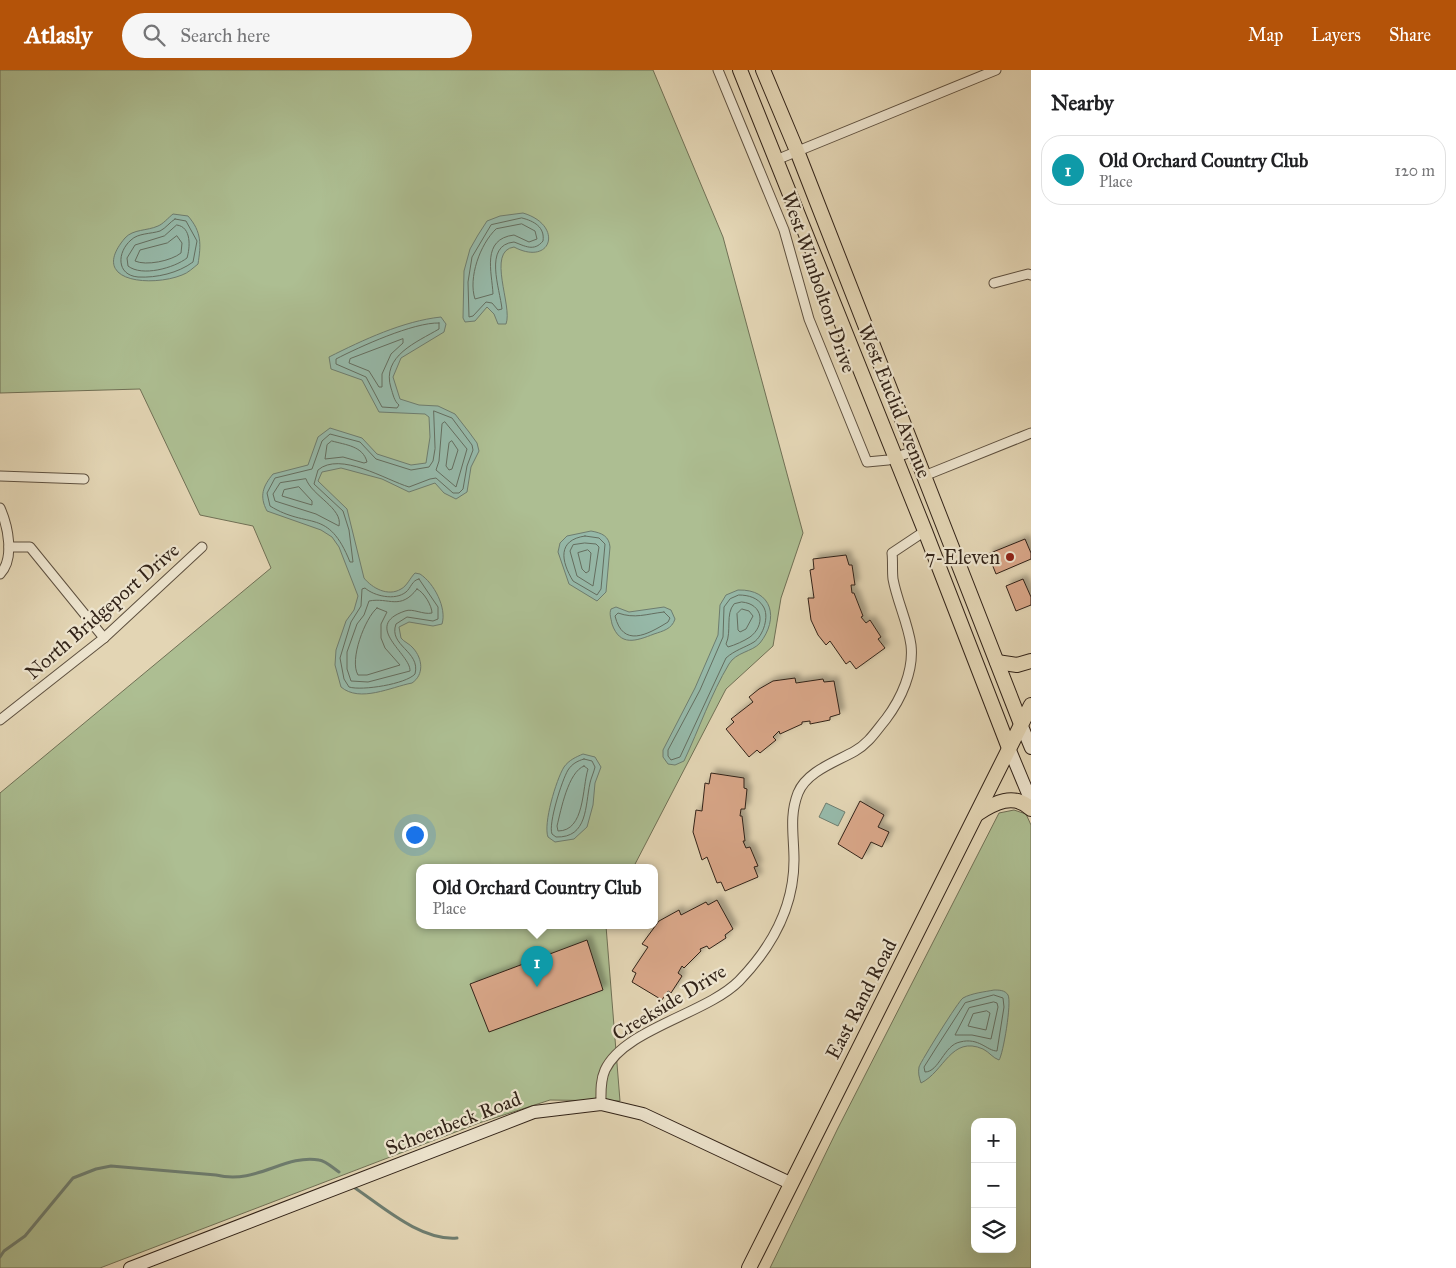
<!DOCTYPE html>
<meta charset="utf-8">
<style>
body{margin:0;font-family:"IM FELL Great Primer",serif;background:#f6f6f6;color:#202124}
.controls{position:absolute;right:15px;bottom:15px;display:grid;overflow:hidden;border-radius:10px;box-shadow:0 5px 20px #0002}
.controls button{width:45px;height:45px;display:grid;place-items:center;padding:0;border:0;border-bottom:1px solid #e0e0e0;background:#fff;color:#202124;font:25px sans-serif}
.you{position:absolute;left:414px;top:764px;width:18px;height:18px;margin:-12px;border:4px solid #fff;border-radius:50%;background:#1a73e8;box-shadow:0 0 0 8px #1a73e833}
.badge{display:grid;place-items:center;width:32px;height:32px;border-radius:50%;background:#b45309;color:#fff;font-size:16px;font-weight:700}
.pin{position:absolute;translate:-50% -41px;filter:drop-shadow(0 1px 2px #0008)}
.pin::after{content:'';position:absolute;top:26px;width:18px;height:15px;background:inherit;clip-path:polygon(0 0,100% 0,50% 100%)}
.popup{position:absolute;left:416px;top:794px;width:242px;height:65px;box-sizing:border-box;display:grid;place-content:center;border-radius:10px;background:#fff;filter:drop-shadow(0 1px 4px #0005);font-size:16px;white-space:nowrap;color:#757577}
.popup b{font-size:19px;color:#202124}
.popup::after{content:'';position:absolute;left:50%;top:100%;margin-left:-10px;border:10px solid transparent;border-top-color:#fff}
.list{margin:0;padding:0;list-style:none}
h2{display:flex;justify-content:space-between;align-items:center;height:65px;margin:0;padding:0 20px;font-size:21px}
h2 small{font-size:16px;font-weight:400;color:#757577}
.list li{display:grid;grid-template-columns:32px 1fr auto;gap:15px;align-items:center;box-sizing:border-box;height:70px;margin:0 10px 10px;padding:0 10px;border:1px solid #e0e0e0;border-radius:20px}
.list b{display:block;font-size:19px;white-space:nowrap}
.list p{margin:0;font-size:16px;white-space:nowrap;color:#757577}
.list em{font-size:16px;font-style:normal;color:#757577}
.icon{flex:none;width:28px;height:28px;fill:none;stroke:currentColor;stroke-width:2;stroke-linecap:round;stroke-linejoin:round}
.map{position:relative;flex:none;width:1031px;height:1198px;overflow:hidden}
header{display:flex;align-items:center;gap:30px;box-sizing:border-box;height:70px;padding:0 25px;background:#b45309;color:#fff}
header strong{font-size:24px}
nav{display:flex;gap:28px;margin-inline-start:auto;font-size:18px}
.search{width:350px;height:45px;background:#f6f6f6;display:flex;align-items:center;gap:12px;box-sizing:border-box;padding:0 18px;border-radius:28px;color:#757577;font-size:19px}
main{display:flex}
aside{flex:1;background:#fff}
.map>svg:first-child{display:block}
.green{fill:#adbe92;stroke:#707055;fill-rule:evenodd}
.water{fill:#96b9a9;stroke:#6e7d6f}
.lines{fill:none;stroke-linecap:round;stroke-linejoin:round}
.shore{stroke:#646e60;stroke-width:1}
.stream{stroke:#6e7d6f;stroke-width:3}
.building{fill:#d8a688;stroke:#322318;filter:url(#shadow)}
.street-casing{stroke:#5e503f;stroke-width:11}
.secondary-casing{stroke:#322318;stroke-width:14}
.primary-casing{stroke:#322318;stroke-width:16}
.street{stroke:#ede4ce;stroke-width:9}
.secondary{stroke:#ede4ce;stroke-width:12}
.primary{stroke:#e3d5b4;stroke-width:14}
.poi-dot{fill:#8f2418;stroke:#ede4ce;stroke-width:2}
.labels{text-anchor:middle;stroke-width:4.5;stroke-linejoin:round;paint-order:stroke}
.street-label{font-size:20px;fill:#322318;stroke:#ede4ce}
.poi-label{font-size:20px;fill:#322318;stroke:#ede4ce;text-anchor:end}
</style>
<header>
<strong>Atlasly</strong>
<div class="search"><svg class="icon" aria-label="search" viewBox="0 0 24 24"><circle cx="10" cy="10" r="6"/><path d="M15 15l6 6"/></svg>Search here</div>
<nav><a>Map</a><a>Layers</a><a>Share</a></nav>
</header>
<main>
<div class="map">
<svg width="1031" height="1198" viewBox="0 0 1031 1198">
<defs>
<filter id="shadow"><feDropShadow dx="4.5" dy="-4.5" stdDeviation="2.5" flood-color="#0004"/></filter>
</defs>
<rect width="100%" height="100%" fill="#e3d5b4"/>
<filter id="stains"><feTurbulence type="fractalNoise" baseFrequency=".004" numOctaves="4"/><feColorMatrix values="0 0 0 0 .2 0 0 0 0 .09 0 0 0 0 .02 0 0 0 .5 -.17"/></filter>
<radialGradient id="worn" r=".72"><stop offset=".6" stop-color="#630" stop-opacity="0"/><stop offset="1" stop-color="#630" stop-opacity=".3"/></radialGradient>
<!-- green -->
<g class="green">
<polygon points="0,0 653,0 723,167 803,463 781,528 773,576 726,619 633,798 420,798 420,856 606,856 620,1031 550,1030 479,1053 100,1198 0,1198 0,723 271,498 253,456 200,445 140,319 0,323"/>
<path d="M1014,740L1026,744L1031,755V1198H770L838,1058L999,743ZM975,1052H1012V1179H975Z"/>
</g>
<!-- water -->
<g class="water">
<path d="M523,143C564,155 552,197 514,177C486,181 513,236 506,254H498L494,244L487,237L475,251L465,252L463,248L464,201L470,179L478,165L487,151L500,146Z"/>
<path d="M173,144L188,146C202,162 201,175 198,194C193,198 188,203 182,205C153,217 87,213 125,168C133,159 147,161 158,156C163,154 168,148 173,144Z"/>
<path d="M441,247L446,254L444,262L401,288L393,307L400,329L419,335L438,336L455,344L469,362L477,373L479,381L471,397L467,422L456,429L444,423L435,413L409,422L382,409L341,398L322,402L318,411L347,439L364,508C372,518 388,527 401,519C407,516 410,508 415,503L420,504C434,513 447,538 442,554L433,556L409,552L399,557L401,568C404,572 410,574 413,578C423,589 424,605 412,613C391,617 360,633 341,617L335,595L336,580L346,551L354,540L358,526L339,477L332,467L321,460L267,441C259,426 263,416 273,404L308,395L318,367L330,358L362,368L377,384L411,395L426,393L430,367L429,347L425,344L379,342L362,310L331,299L329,287C363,270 403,251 441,247Z"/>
<path d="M591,461C602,463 609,466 610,477L606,522L597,531L569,514L558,482L560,473L567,466Z"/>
<path d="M738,520C773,519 779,549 760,573C752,582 736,582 729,594C711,624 699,659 684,691L675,695L668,694L663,687V680L695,618L718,565L720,535L726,525Z"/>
<path d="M616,537L629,542L664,537L671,540L675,549C672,559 663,561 654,564C636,571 620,577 612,554C611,548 609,544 611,539Z"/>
<path d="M583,684L595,687L601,697L595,713L593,735L587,757L574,769L555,772L548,767C543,754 556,710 564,697C569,690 576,687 583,684Z"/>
<polygon points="826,733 845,742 838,756 819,747"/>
<path d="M994,920C999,920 1005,920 1008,925C1012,932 1003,985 999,990C993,988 989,982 983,979C951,965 944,1002 921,1013C919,1007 918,1003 919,997C921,991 959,930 963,928C972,923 984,922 994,920Z"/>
</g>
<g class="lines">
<!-- shore -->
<g class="shore">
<path d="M522,148C534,151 545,157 543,171C534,182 525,176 514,172C483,175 500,219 502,239L498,240L492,233L486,232L473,246L469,247L468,212L472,187L491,155Z"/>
<path d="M175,149L186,151L197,171L193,192C178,203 157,208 138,207C116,205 117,182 131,170C138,163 151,164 160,161C166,158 170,152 175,149Z"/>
<path d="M522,154L535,161L537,169L529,172L514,165C481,169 492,202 493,224L475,229C468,208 480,174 496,159Z"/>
<path d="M177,155C192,157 190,178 187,188C174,198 142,207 128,196L127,188L135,175L164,166Z"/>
<path d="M177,166L182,173L181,183C171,191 146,196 135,191L140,180L167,173Z"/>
<path d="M439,253V259C417,272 381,286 391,318C393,324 394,331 399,335L397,338L382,337L366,307L336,294V289C359,277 414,252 439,253Z"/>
<polygon points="403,269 403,273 391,284 382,304 382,317 379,317 369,301 349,293 350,289"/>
<path d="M434,341L452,348L472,375L473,380L467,396L463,419L459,423H453L436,408L430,409L409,417C386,410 340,381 318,400L314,414L343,441L349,460L353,492H350C328,437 309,460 270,436L267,423L275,408L312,399L322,371L330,364L360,372L376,389L411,400L429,397L433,391L435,379Z"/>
<polygon points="445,352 467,379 456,417 436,400 439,391 442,354"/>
<path d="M332,371C346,375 363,376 367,392L364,393L343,387L325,389L327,375Z"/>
<polygon points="452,371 458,380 452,399 449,400 446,396 449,373"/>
<path d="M306,409C312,426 343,438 339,456L316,444L275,431L273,424L280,413Z"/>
<polygon points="299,417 312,431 312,435 282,426 284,420"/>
<path d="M585,466L599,468L605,474L601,519L597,525L573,511C561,491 557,470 585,466Z"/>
<polygon points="585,473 596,474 599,477 593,516 577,506 570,481 573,475"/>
<polygon points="588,480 591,483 589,501 586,503 582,499 578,483"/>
<path d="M419,509L438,537V549L433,551L407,547L396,554C388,576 421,581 415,604C406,614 362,621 349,617L344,609L340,588L351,552L361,536L362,519L365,518C374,526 395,531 406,522C411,518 412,510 419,509Z"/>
<path d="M417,519C424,522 432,536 432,543C423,545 413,538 405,541C361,556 411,584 410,601L368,612L351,611L347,599V582L357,554L364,545L369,531C389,527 400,541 417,519Z"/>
<path d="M739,525C749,525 758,528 763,536C770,546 763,566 754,572C744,578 735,580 726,588L680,687L671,690L668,686V680L700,620L723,567L724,537L730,529Z"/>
<path d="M742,532C764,534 765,556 750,567C744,571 735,575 728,577L726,574C732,561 725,544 734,534Z"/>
<path d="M377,538L387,542L381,554V568L385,578L400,595L367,605H358C349,590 365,548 377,538Z"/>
<polygon points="742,539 749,541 753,546 746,559 740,562 738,560 737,544"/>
<path d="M664,542L670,548L668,552C647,565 623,578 615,546L618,543C635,549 646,544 664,542Z"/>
<path d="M584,689L592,691L595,697C594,702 591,708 590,713C585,736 588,768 556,767L552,764C548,754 562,710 568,700C572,694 577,691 584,689Z"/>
<path d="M584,696L588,699C582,718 585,761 558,761L557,756C561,740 568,702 584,696Z"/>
<path d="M994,925L1003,928L1004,937L997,981C987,981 979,967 960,972C944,975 939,1002 925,1002L924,997L936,978L965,933Z"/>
<polygon points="994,932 997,933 998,937 991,969 972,965 955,965 969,938"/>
<polygon points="987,941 990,943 986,960 968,956 973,944"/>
</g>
<!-- stream -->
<g class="stream">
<path d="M355,1118C383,1137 421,1171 457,1168"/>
<path d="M0,1187L4,1181L25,1166L73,1108L96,1099L111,1096L216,1105C257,1115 284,1084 319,1090C326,1091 333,1098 339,1102"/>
</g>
</g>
<!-- building -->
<g class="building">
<polygon points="1025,469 1031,483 1031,489 996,504 988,484"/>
<polygon points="846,485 849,495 852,495 855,515 851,515 852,523 854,523 863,546 861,547 866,553 870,550 881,567 878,569 885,578 856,599 850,591 846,594 830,571 826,575 818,565 811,550 808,528 814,528 810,500 814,499 813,489"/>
<polygon points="1023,509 1031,527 1031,535 1016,541 1006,516"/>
<polygon points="795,608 796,613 823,609 824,612 834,611 840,644 830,647 830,650 810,654 810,651 802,652 802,654 780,664 779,661 773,667 776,670 760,683 757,680 749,687 726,659 734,652 731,649 753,632 749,627 759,619 773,611"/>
<polygon points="711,703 744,708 744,718 747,719 745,739 741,739 740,746 742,746 745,771 743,771 746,778 750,777 758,796 754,797 758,807 725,821 721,812 717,813 707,787 702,790 693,762 696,740 702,741 705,713 709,714"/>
<polygon points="860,731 884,745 878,757 889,762 882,777 871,772 862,789 838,774"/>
<polygon points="717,830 733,859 725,865 726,868 709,879 707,876 700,879 701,881 684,898 682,896 678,903 682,906 671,923 668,921 662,930 632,912 636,903 632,901 648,877 642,874 659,851 679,840 681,845 706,832 708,835"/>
<polygon points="587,870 603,920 489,962 470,914"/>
</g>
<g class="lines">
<defs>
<g id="street">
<polyline points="718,0 784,160 809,249 867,392 888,390 914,381"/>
<polyline points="776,90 996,0"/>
<polyline points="994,213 1028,204 1031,205"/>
<polyline points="0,406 84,409"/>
<polyline points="924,406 1031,363"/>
<path d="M0,438C8,456 15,489 0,504"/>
<polyline points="9,477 30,477 104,568"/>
<polyline points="0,650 104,568 202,477"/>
<path d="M601,1034C601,1023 600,1011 605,1000C624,959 706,944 739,911C771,878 794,837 794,790C794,766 789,746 798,723C807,701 836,692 855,681C869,673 876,661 886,649C901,629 914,601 911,575C908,553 897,531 893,509C892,501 893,491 892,483L925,461"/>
</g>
<g id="secondary">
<polyline points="1021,654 1031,678"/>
<polyline points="1009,678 1031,731"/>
<polyline points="130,1198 534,1042 601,1034 643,1044 790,1113"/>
</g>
<g id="primary">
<polyline points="740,0 925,461 1009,678"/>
<polyline points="763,0 797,81 1021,654"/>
<polyline points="997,592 1017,595 1031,591"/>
<path d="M977,744C994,733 1014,722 1031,739"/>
<polyline points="749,1198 1031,635"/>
</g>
</defs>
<!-- street casing -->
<use href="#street" class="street-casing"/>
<!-- secondary casing -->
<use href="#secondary" class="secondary-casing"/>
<!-- primary casing -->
<use href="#primary" class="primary-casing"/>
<!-- street -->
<use href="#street" class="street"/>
<!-- secondary -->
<use href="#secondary" class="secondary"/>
<!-- primary -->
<use href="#primary" class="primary"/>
</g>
<!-- markers -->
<circle class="poi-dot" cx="1010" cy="487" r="5"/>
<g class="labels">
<!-- street labels -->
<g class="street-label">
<text transform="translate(819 212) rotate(71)" y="7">West Wimbolton Drive</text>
<text transform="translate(895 331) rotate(68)" y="7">West Euclid Avenue</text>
<text transform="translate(102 541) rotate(-41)" y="7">North Bridgeport Drive</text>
<text transform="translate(861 929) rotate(-63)" y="7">East Rand Road</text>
<text transform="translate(669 932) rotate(-31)" y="7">Creekside Drive</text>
<text transform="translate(453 1053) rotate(-21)" y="7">Schoenbeck Road</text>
</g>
<!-- poi labels -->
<g class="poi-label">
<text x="1000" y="494">7-Eleven</text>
</g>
</g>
<rect width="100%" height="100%" filter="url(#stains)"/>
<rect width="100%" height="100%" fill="url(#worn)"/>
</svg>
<div class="controls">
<button>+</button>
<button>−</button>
<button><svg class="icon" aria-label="layers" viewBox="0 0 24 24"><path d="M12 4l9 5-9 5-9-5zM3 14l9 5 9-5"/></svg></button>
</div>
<div class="you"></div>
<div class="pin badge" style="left:537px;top:917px;background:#0f9aa8">1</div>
<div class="popup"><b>Old Orchard Country Club</b>Place</div>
</div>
<aside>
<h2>Nearby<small></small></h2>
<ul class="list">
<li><span class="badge" style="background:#0f9aa8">1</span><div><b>Old Orchard Country Club</b><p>Place</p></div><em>120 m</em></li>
</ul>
</aside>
</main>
